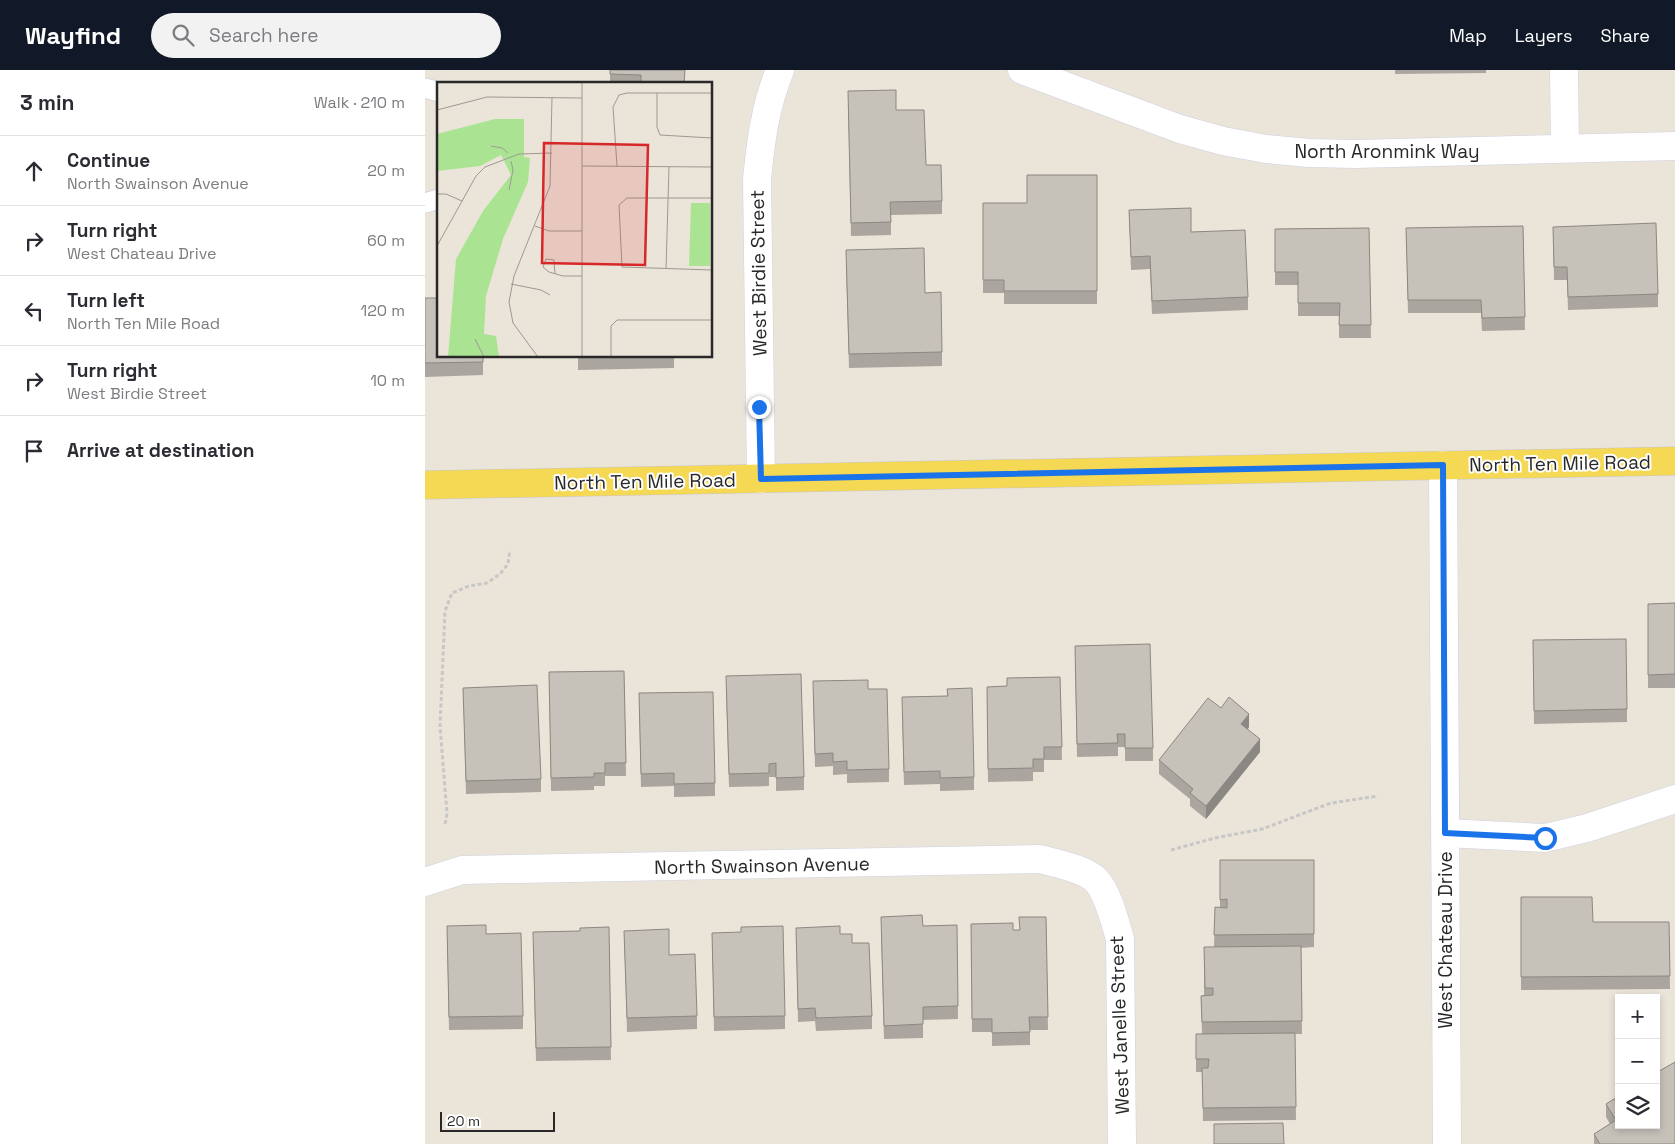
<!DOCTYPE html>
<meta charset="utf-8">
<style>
body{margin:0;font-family:"Space Grotesk",sans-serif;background:#f2f2f3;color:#2b2b33}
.controls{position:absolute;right:15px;bottom:15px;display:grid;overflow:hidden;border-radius:0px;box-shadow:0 2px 8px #0003}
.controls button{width:45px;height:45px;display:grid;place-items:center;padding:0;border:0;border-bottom:1px solid #e1e1e2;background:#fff;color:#2b2b33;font:25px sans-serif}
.scale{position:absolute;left:15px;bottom:12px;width:115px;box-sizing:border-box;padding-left:5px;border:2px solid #282828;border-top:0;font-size:14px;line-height:18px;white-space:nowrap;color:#282828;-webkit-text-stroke:4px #fff;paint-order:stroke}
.stop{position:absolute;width:15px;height:15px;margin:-11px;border:4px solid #1a73e8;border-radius:50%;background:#fff}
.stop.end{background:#1a73e8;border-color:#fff;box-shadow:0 1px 5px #0008}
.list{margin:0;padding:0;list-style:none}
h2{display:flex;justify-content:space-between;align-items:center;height:65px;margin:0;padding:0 20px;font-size:21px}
h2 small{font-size:16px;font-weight:400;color:#7c7c81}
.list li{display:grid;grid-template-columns:32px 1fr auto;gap:15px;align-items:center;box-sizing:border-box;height:70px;padding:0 20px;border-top:1px solid #e1e1e2}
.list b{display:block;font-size:19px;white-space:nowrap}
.list p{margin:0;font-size:16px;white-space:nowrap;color:#7c7c81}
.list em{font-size:16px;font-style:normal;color:#7c7c81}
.icon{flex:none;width:28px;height:28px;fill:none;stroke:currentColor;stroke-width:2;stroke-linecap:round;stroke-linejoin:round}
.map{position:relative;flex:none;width:1250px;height:1074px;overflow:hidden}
header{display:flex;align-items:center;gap:30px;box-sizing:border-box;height:70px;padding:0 25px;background:#111827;color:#fff}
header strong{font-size:24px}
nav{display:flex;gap:28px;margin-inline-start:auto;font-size:18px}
.search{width:350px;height:45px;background:#f2f2f3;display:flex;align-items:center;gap:12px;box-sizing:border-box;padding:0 18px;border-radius:28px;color:#7c7c81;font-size:19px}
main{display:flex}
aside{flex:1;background:#fff}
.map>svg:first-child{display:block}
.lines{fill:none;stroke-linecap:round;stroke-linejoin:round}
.service-casing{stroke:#ced1e2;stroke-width:21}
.minor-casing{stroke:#ced1e2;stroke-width:29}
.tertiary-casing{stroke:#ced1e2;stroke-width:29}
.primary-casing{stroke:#c7c7c7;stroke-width:29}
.path{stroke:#c7c7c7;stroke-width:3;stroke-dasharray:4 2.5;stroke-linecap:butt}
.service{stroke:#fff;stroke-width:19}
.minor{stroke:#fff;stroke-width:28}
.tertiary{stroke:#fff;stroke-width:28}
.primary{stroke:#f5d854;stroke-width:28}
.wall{fill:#aaa69f}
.shaded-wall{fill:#8b8782}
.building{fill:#c6c1b9;stroke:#8b8782}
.route{stroke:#1a73e8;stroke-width:6}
.labels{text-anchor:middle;stroke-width:4;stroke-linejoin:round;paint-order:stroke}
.street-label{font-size:19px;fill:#282828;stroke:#fff}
.inset-road{fill:none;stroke:#9d9992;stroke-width:1}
.view{fill:#d62828;fill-opacity:0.15;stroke:#d62828;stroke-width:2.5}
.inset-edge{fill:none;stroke:#282828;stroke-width:2.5}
</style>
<header>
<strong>Wayfind</strong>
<div class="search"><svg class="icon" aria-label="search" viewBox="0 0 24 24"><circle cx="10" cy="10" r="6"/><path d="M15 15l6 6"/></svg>Search here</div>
<nav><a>Map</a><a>Layers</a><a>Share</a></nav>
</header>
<main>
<aside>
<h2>3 min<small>Walk · 210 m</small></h2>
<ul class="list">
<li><svg class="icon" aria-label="ahead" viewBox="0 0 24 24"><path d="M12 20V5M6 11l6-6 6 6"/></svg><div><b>Continue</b><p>North Swainson Avenue</p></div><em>20 m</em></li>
<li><svg class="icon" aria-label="right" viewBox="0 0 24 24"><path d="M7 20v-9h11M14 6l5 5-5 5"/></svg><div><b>Turn right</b><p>West Chateau Drive</p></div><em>60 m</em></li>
<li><svg class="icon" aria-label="left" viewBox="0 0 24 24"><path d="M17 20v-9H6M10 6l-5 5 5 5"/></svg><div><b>Turn left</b><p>North Ten Mile Road</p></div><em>120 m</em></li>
<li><svg class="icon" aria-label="right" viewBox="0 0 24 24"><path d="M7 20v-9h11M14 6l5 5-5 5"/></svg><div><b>Turn right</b><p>West Birdie Street</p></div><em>10 m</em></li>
<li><svg class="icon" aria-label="arrive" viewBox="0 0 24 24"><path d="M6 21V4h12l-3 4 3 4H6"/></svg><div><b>Arrive at destination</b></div></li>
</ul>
</aside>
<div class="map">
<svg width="1250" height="1074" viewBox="0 0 1250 1074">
<rect width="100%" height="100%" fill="#ebe4d9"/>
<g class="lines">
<defs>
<g id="service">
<polyline points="0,18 14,22"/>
<polyline points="0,133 14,129"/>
</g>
<g id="minor">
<polyline points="597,0 755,59 798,71 841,79 884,83 930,84 1250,76"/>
<polyline points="1139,0 1140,78"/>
<path d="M336,409L332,109C336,70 340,37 355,0"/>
<polyline points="1020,763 1120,768 1162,758 1250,729"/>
<path d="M0,812L37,800L615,789C630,793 660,799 671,810C683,823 690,852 695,869L697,1074"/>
</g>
<polyline id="tertiary" points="1018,395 1022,1074"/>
<polyline id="primary" points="0,415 1250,391"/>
</defs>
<!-- service casing -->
<use href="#service" class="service-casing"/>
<!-- minor casing -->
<use href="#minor" class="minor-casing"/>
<!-- tertiary casing -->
<use href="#tertiary" class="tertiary-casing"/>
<!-- primary casing -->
<use href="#primary" class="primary-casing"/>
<!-- path -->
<g class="path">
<polyline points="20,754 22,744 15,656 20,541 27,523 44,516 62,513 75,504 83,494 85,480"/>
<polyline points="746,780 790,768 837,759 906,733 953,726"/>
</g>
<!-- service -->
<use href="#service" class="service"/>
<!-- minor -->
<use href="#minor" class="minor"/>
<!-- tertiary -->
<use href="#tertiary" class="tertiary"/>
<!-- primary -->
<use href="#primary" class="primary"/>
</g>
<!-- wall -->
<g class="wall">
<rect x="185" y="0" width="75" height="14"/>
<polygon points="970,0 1061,0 1061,3 970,4"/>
<polygon points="423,34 471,40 501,95 517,131 517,144 466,145 466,165 426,166"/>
<polygon points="672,105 672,234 579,234 579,223 558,223 558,133 602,133"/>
<polygon points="704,140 766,162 823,227 823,240 727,244 725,199 706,200"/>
<polygon points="1098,156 1100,260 1057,261 1056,243 983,243 981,158"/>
<polygon points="1128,157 1233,224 1233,237 1143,240 1142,210 1129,210"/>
<polygon points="944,158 946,268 914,268 914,246 873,246 873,215 850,215 850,159"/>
<polygon points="421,193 500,223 517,282 517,296 424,298"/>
<polygon points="0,228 58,286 58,305 0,307"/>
<polygon points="153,286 249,286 249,298 153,300"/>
<polygon points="1250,533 1250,618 1223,618 1223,534"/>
<polygon points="1108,570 1202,639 1202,652 1109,654"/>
<polygon points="650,590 728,678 728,691 700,691 700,677 693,677 693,686 652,687"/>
<polygon points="199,601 201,706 180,706 180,716 169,716 169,720 126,721 124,602"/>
<polygon points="635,607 637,690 619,690 619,702 608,702 608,711 563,712 562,617 582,616"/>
<polygon points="38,618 116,709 116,722 41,724"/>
<polygon points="301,619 379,707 379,720 351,721 351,707 344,707 344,716 304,717"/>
<polygon points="443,619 464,699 464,712 422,713 422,704 408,705 408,696 390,697 388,624"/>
<polygon points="522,619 549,707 549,720 515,721 515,714 479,715 477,640 522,626"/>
<polygon points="214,636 290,713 290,726 249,727 249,716 216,717"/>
<polygon points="796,638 824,657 823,659 835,682 781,749 765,736 765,729 734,704 734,690"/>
<polygon points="795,790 889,790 889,877 876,878 877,964 870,964 871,1050 778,1051 777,1002 771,1002 771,964 777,964 776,926 779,925 779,877 789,877 790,837 795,838"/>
<polygon points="1096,827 1168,852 1244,852 1245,919 1096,920"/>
<polygon points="621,847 623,960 605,960 605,975 567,976 567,962 547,962 546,854 588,860 594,860"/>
<polygon points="532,855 533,949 498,950 498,968 459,969 456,860 498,856"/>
<polygon points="184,857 186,990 111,991 108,875"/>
<polygon points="371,858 427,873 447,946 447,959 391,961 390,951 373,952"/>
<polygon points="199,861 244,885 272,946 272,959 202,962"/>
<polygon points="287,863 360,946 360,959 289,961"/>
<polygon points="61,864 98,946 98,959 24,960 22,869"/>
<polygon points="1181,1034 1250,1074 1169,1074 1169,1064 1185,1054 1181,1047"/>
</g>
<!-- shaded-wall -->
<g class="shaded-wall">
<polygon points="824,644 824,657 816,667 816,654"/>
<polygon points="835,669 835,682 781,749 781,736"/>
</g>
<!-- building -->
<g class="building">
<polygon points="185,0 260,0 259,14 216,14 216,5 185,4"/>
<polygon points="471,20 471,40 499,40 501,95 516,95 517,131 465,132 466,152 426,153 423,21"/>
<polygon points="602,105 672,105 672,221 579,221 579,210 558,210 558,133 602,133"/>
<polygon points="766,138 766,162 820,160 823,227 727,231 725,186 706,187 704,140"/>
<polygon points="1231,153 1233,224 1143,227 1142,197 1129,197 1128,157"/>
<polygon points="1098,156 1100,247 1057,248 1056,230 983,230 981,158"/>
<polygon points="944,158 946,255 914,255 915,233 873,233 873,202 850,202 850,159"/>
<polygon points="499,178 500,223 516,222 517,282 424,284 421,180"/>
<polygon points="0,228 14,228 14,286 58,286 58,292 0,293"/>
<polygon points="153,286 182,286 153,287"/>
<polygon points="1250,533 1250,604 1223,605 1223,534"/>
<polygon points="1201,569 1202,639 1109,641 1108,570"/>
<polygon points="725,574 728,678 700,678 700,664 692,664 693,673 652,674 650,576"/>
<polygon points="199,601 201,693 180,693 180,703 169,703 169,707 126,708 124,602"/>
<polygon points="376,604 379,707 351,708 351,693 344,694 344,703 304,704 301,606"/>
<polygon points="635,607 637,677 619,677 619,689 608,689 608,698 563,699 562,617 582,616 582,608"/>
<polygon points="443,610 443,619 462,619 464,699 422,700 422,691 408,692 408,683 390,684 388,611"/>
<polygon points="112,615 116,709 41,711 38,618"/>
<polygon points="547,618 549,707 515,708 515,701 479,702 477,627 523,626 522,619"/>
<polygon points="288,622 290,713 249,714 249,703 216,704 214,623"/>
<polygon points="804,627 824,644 816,654 835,669 781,736 765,723 768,719 734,690 783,628 796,638"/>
<polygon points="795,790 889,790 889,864 789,865 790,837 802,838 802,829 795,830"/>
<polygon points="1096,827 1167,827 1168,852 1244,852 1245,906 1096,907"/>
<polygon points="497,845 498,856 532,855 533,936 498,937 498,954 459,956 456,847"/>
<polygon points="594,847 621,847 623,947 604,947 605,962 567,963 567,949 547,949 546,854 588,853 588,860 595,860"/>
<polygon points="61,855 61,864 96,863 98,946 24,947 22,856"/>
<polygon points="358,856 360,946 289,947 287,863 316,862 316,857"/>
<polygon points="415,856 415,864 427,864 427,873 444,873 447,946 391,948 390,938 373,939 371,858"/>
<polygon points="184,857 186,977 111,978 108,862 155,861 155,858"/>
<polygon points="244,859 244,885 270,884 272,946 202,948 199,861"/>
<polygon points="876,876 877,951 777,952 776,926 788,925 788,918 780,918 779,877"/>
<polygon points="870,963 871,1037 778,1038 777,998 783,998 784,989 771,989 771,964"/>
<polygon points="1250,992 1250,1074 1175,1074 1169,1064 1191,1050 1181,1034 1194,1026 1194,1055 1231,1055 1231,1003"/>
<polygon points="858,1053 859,1074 789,1074 789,1054"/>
</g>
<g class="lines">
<!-- route -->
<polyline class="route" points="334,337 336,409 1018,395 1020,763 1120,768"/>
</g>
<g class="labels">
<!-- street labels -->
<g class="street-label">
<text x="962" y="88">North Aronmink Way</text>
<text transform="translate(333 203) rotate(-91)" y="7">West Birdie Street</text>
<text transform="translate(1135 393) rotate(-1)" y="7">North Ten Mile Road</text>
<text transform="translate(220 411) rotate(-1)" y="7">North Ten Mile Road</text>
<text transform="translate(337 795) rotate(-1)" y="7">North Swainson Avenue</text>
<text transform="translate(1020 870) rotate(-90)" y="7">West Chateau Drive</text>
<text transform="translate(694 955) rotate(-92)" y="7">West Janelle Street</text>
</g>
</g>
<!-- overview -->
<g transform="translate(12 12)">
<rect width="275" height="275" fill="#ebe4d9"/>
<path d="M58,37H87V75L93,76L91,100L66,157L49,214L47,252L59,254L62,275H11L19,177L46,129L74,93L64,73L43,84L0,89V52ZM254,121H273V184H252Z" fill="#aae493"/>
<path class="inset-road" d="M145,0V275M220,11V45L223,53L275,56M0,28L50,15L145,16M54,64L65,66L71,71M145,84L275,85M180,84L176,25L182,13L190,11H275M72,108L76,88L74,79M0,112H9L25,119M275,116H190L182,123L185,185L275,188M98,144L112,149H145M0,164L39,94L48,85L82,72L115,71M229,187L232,85M118,192L117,178L109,177L106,185L112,190L126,194H145M74,202L104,208L113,213M38,257L47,275M101,275L76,241L72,220L77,194L113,104L115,15M174,275V244L180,238H275"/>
<path class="view" d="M107,61L211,63L208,183L105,181Z"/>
<rect width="275" height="275" class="inset-edge"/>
</g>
</svg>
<div class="controls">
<button>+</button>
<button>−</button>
<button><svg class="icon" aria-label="layers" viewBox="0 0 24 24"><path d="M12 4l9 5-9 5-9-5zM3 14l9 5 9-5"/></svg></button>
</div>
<div class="scale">20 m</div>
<div class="stop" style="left:1120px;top:768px"></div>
<div class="stop end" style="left:334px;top:337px"></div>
</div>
</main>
